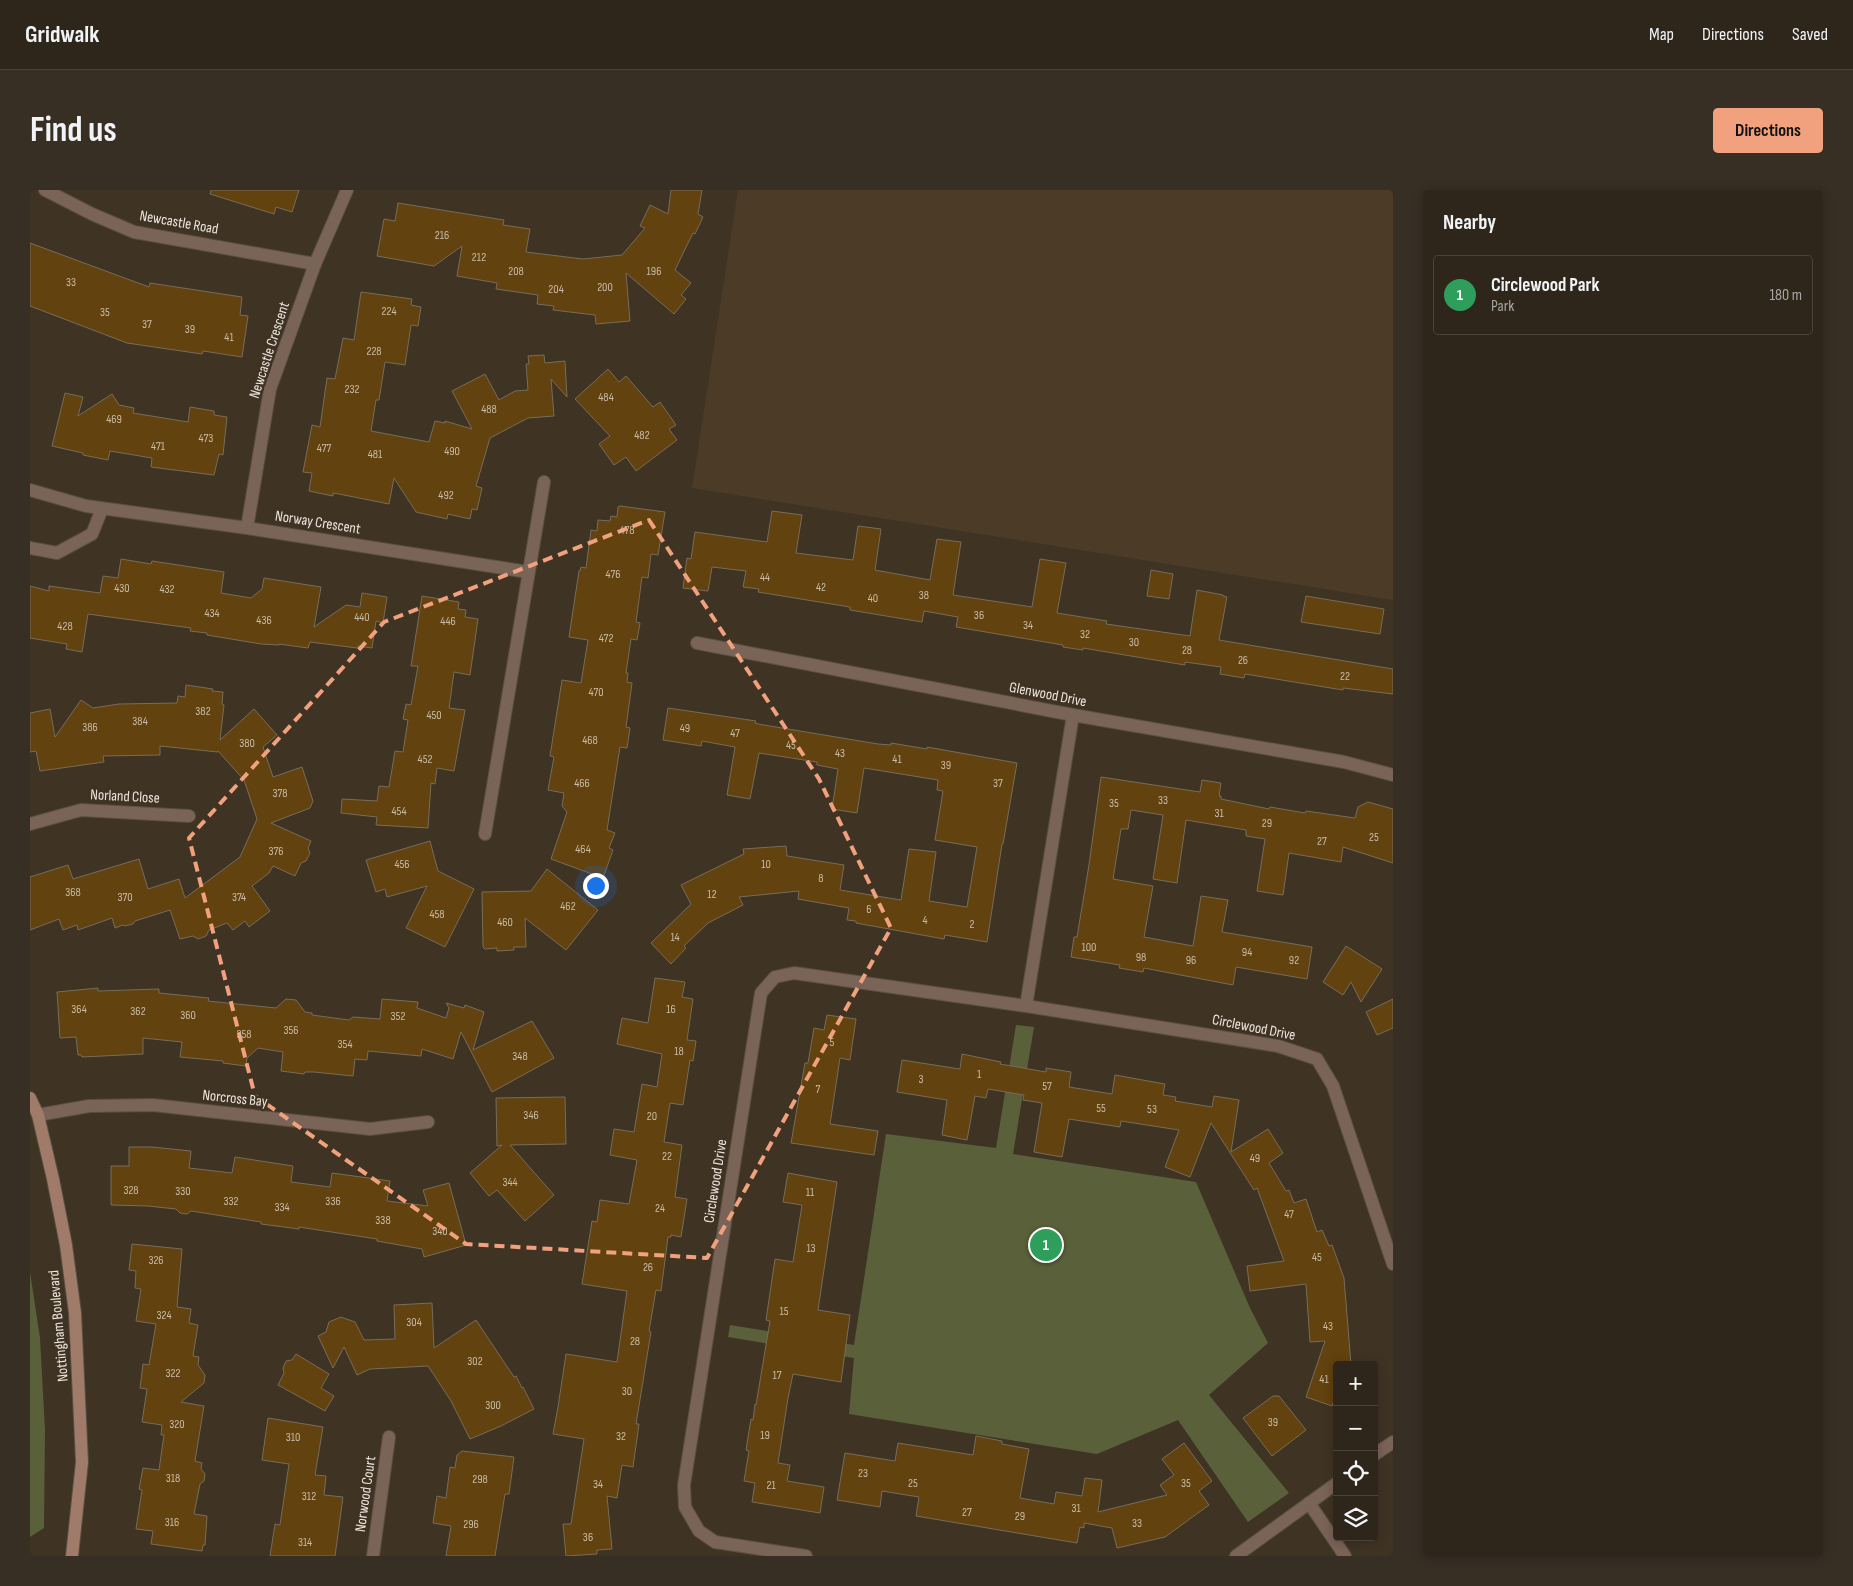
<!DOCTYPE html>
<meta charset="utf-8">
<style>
body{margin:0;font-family:"Sofia Sans Condensed",sans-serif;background:#372e24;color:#f1f3f6}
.controls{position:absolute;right:15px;bottom:15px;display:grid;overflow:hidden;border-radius:5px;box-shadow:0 2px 12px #0003}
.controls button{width:45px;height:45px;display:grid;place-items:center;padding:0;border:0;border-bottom:1px solid #4a433a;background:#2f261b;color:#f1f3f6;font:25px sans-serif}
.you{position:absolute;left:565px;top:695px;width:18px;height:18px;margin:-12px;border:4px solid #fff;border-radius:50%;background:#1a73e8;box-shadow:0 0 0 8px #1a73e833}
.badge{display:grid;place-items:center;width:32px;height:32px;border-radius:50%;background:#f2a17e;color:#fff;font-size:16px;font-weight:700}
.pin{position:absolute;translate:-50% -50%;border:2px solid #fff;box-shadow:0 1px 5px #0006}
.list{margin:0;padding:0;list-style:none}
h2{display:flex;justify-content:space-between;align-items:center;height:65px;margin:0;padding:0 20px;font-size:21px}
h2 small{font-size:16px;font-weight:400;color:#a7a5a3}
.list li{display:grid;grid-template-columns:32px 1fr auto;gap:15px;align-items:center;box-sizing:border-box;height:80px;margin:0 10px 10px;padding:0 10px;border:1px solid #4a433a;border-radius:5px}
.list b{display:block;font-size:19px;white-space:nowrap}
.list p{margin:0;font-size:16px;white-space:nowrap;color:#a7a5a3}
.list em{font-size:16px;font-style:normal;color:#a7a5a3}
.icon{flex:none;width:28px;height:28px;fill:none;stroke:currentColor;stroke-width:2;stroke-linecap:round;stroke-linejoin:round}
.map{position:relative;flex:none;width:1363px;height:1366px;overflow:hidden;border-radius:5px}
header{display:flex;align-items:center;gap:30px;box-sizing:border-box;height:70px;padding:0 25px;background:#2f261b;border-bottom:1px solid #4a433a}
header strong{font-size:24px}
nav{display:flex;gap:28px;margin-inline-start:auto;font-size:18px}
.intro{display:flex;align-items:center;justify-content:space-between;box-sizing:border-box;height:120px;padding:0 30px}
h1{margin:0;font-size:35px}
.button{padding:12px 22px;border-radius:5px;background:#f2a17e;color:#111;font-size:18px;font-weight:700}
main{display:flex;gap:30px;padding:0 30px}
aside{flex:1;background:#2f261b;border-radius:5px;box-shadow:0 2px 12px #0003}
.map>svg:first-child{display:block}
.built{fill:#4c3c27}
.green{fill:#5a613a}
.building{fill:#62420e;stroke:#786c5a}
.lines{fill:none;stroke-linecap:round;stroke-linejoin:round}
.street-casing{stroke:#5b4f41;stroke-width:14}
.secondary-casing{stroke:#5b4f41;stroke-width:14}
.street{stroke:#7a6357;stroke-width:12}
.secondary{stroke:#a07b69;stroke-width:12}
.marked{fill:none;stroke:#f2a17e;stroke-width:4;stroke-dasharray:10 6;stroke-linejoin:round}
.labels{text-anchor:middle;stroke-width:5;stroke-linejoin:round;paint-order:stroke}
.number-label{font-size:12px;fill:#cabca8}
.street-label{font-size:15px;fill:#ede5dc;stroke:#3f3324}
</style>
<header>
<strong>Gridwalk</strong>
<nav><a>Map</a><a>Directions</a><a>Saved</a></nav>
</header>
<div class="intro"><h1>Find us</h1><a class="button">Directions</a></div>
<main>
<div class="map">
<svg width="1363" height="1366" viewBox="0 0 1363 1366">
<rect width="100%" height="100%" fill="#3f3324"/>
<!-- built -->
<polygon class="built" points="708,0 1363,0 1363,410 662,298"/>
<!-- green -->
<g class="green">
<polygon points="986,835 1004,837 983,964 1166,992 1220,1118 1238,1153 1179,1205 1259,1303 1218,1332 1148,1230 1067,1264 819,1224 824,1168 698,1147 700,1135 824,1155 856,944 966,958"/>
<polygon points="0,1082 10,1148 15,1240 14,1338 0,1347"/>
</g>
<!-- building -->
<g class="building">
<polygon points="181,0 269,0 262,22 246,17 244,24 180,4"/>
<polygon points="641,0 672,0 668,24 673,27 665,44 663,43 645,80 661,93 651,105 656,109 644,124 596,83 600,131 566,134 565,125 523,120 524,116 507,114 508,105 466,99 467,93 427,86 432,56 404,76 347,66 354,29 365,31 368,13 474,30 473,35 500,39 496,62 553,69 592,65 615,38 610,36 620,15 638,24"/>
<polygon points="0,53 119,97 120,93 212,107 210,125 218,126 212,167 173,161 172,164 97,153 0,116"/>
<polygon points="331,102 382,109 381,115 391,117 388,136 381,135 375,175 355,172 349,210 346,210 341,241 399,252 405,231 415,233 415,231 442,239 422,201 455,184 469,210 485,201 498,200 496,174 499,174 498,166 514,165 515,173 535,171 537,207 521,189 524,226 498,228 460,248 446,296 452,298 447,320 442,319 440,329 418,324 417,329 386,322 364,288 359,314 309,304 303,303 303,306 279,301 282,283 273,282 282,235 290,237 297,188 305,189 313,148 324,150"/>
<polygon points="578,179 589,192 596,186 623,217 630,212 646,235 639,239 647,250 606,281 596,267 584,275 569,254 580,246 545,209"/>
<polygon points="35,203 53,207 48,226 82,204 89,215 104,218 103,223 158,232 160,217 184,221 184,225 197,227 193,265 189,264 184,285 121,277 122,268 80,261 78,270 53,265 53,263 22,256"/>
<polygon points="590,316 635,322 628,365 621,364 618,388 612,387 606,432 610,433 607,450 601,449 596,483 598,483 597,492 602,493 596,537 600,538 597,558 590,557 577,640 585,643 579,658 583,660 573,688 521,669 537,622 532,616 534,603 518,600 524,567 520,566 532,490 551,493 558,450 539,447 549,381 550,381 551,377 556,378 561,340 567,341 568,330 580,331 581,326 587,327 588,317"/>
<polygon points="742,321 772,325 766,363 823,370 828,336 851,339 845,380 900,390 907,349 931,352 923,405 1002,417 1010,369 1036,373 1027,423 1077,431 1076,434 1160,446 1167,400 1193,405 1193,406 1197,407 1189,450 1363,479 1363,504 1313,498 1313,500 1215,484 1214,488 1190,484 1191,477 1155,472 1155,475 1053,458 1053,460 1033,457 1033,455 926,437 928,427 894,421 892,432 820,420 820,417 728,402 729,399 713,397 716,381 682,377 678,401 653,398 657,368 661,369 665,342 737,352"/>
<polygon points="91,369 121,374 122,371 194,382 191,403 221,408 232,399 234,388 291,397 284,437 316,415 330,417 332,403 357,407 353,433 346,431 342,458 328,456 327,458 280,452 278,458 249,454 249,455 231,454 177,445 177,443 160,441 161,438 58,424 52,462 36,459 37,454 0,448 0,396 19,401 19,396 70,403 73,386 88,388"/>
<polygon points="1121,380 1143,384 1139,409 1117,406"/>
<polygon points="392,406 429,412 428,419 436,420 435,427 448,429 440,485 424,482 419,518 435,520 424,581 407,578 405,594 401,593 398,638 346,635 347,627 311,623 312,609 347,611 349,596 359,597 365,561 373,562 378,530 373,529 376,514 381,515 388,476 381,476"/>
<polygon points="1276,406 1354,419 1350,444 1271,432"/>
<polygon points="156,495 183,499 182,501 193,502 192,514 194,515 190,550 224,519 247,545 233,557 243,587 272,577 283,611 280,618 241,633 281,651 278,658 280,663 276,671 271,673 265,686 243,676 239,683 222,696 240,721 219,737 215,731 203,740 197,733 179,740 176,746 168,749 163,746 150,749 140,720 105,731 103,734 95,736 93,735 85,738 82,728 48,740 47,735 33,740 29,729 0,740 0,687 38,675 43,689 109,669 118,699 149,689 155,708 210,667 227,629 214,590 188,561 188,562 130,556 130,565 73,566 74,572 10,581 6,561 0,562 0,523 20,519 25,547 51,510 63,518 89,514 147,513 148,506 155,507"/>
<polygon points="638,518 726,531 725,533 728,534 848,554 861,555 861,553 897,559 897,557 987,573 973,654 972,654 957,752 915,745 914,749 826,733 826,731 817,730 819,718 768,709 769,701 709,707 713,715 678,733 654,756 656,758 641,774 621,753 661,714 651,695 714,664 713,659 756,656 757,666 814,675 810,700 871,710 879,659 906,662 899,711 937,717 947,657 905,650 913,601 907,600 908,590 834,578 827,623 802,619 808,579 787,575 787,572 729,563 720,609 697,605 705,557 672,551 671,556 633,550"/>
<polygon points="1071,587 1170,602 1172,590 1191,593 1189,606 1191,606 1191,609 1239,619 1240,617 1275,623 1276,621 1325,628 1328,617 1338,612 1363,619 1363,673 1313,657 1311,672 1259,663 1253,705 1227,701 1235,649 1216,646 1216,640 1156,630 1147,693 1123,689 1133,625 1101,620 1098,639 1091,639 1083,689 1123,696 1114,747 1163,756 1171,706 1198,710 1192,742 1282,757 1277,789 1206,777 1203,795 1114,778 1113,782 1089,778 1090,775 1041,767 1044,747 1047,747 1059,675"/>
<polygon points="400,651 408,681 444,699 415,757 376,738 397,696 357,707 355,699 346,702 336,670"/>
<polygon points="517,679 568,720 536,760 495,728 496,757 484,757 484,760 467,761 467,758 455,759 453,757 452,702 501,701"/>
<polygon points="1316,756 1352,779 1331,812 1321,792 1313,805 1293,792"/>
<polygon points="625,788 655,792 652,807 663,809 657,850 666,851 663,871 660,870 653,915 640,913 634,952 652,955 645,1007 657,1009 651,1047 641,1045 641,1047 638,1047 631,1101 626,1100 619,1141 621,1142 606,1234 609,1234 603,1277 592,1275 587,1308 577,1306 582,1359 567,1360 567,1364 536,1366 533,1334 541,1334 554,1249 523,1244 528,1217 536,1164 587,1172 597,1101 552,1094 562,1031 567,1032 570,1010 599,1014 607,970 580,965 584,939 604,942 612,894 627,897 632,864 587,854 592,828 618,833"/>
<polygon points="68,798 68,801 129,799 129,803 179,808 178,811 246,818 256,809 266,810 275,822 282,823 282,825 319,830 323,827 350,829 352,809 388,812 387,818 416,828 419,818 416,813 434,818 435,815 454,822 443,860 502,831 524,868 462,902 431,842 423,869 392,859 391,866 338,861 337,870 325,869 323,886 284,882 275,882 274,884 251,881 253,862 228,858 217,868 216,876 193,873 193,871 150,867 152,852 113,848 113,864 52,867 51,865 48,865 46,847 30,848 27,802"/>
<polygon points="1363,809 1363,838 1347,845 1336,822"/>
<polygon points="797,825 826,829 820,870 810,868 800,934 848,941 844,965 761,953 775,873 778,873 784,838 794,840"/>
<polygon points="932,864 971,872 970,874 1016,882 1016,878 1041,882 1039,897 1082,904 1085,885 1135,894 1133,905 1146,907 1145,911 1182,917 1184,906 1209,910 1201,962 1238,939 1253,963 1239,973 1256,1001 1259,1000 1264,1013 1276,1009 1287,1042 1292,1040 1299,1056 1302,1055 1314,1088 1321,1175 1307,1175 1307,1202 1302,1216 1276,1207 1295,1151 1280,1152 1276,1094 1220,1101 1217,1076 1254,1071 1227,998 1224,1000 1181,933 1160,987 1135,977 1149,940 1091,931 1090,937 1039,929 1032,967 1004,962 1012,913 993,910 994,905 958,899 956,908 945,906 937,950 912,945 917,910 867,902 872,870 930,879"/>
<polygon points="535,907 536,954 480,955 524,1005 495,1031 467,1000 459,1006 440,983 472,955 467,956 466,908"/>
<polygon points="99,957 122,957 161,961 159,978 202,983 205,967 263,976 261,992 300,997 302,983 360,991 357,1011 398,1016 393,1000 419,993 436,1055 394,1067 392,1059 347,1051 347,1049 269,1037 269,1039 231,1034 231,1032 161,1021 157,1024 150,1023 146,1019 118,1016 81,1015 81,976 99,976"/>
<polygon points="758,983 807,992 788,1120 820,1125 811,1192 763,1184 758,1208 748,1273 760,1275 757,1291 794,1297 790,1323 722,1312 725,1293 714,1291 719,1261 716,1260 721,1229 723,1230 725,1214 726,1215 740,1131 736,1130 745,1069 763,1072 772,1015 753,1012"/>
<polygon points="102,1054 152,1059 147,1117 161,1119 159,1133 168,1135 163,1166 169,1167 168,1175 175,1185 174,1193 151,1212 174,1216 165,1271 172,1273 171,1279 175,1284 174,1291 170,1294 164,1324 177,1326 175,1355 173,1355 172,1361 121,1354 123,1341 106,1339 112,1300 109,1299 113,1278 129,1280 134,1245 131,1245 132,1235 112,1232 117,1199 110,1198 113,1174 119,1175 126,1134 106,1131 111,1099 105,1098 106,1081 99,1080"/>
<polygon points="402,1113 404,1158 446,1130 484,1187 486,1186 492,1198 493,1197 504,1219 471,1236 440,1249 421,1211 398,1176 340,1179 327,1185 314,1157 303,1178 288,1146 296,1142 299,1132 311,1127 325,1132 334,1150 365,1149 364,1115"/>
<polygon points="266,1164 299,1184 291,1198 304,1206 295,1221 248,1195 254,1183 253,1178 256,1171 262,1170"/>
<polygon points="1243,1206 1249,1206 1276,1240 1242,1266 1213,1228"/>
<polygon points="238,1228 293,1237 285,1285 296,1286 294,1305 313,1307 305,1366 240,1366 245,1334 250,1335 259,1274 232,1270"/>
<polygon points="946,1246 972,1251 972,1254 999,1259 990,1308 1024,1314 1026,1302 1052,1306 1055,1288 1072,1290 1068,1322 1137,1305 1130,1295 1144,1285 1132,1269 1154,1253 1182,1291 1169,1301 1179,1315 1135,1347 1087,1358 1082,1338 1054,1333 1054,1338 1050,1337 1047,1353 886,1326 889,1307 852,1301 850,1317 807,1310 815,1263 865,1271 868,1253 943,1265"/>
<polygon points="432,1261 484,1267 479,1304 475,1304 465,1366 416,1366 421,1336 403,1333 407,1306 416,1308 420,1277 425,1278 427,1265"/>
</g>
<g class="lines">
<defs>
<g id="street">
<polyline points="15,0 62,24 104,42 285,74"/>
<polyline points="0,300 56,316 217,338 498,382"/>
<polyline points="217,338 240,199 285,74 317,0"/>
<polyline points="0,358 27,363 62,344 72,319"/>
<polyline points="667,453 1043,525 1314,572 1363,585"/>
<polyline points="0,634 51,620 159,626"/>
<polyline points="455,644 514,292"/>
<polyline points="996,816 1043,525"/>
<polyline points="8,925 59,916 123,915 340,939 398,932"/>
<polyline points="1344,1265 1363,1252"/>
<polyline points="1279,1313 1315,1366"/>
<polyline points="343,1366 359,1247"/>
<polyline points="776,1366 685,1352 669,1341 655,1317 654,1295 731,803 745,787 764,783 996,816 1248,856 1287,869 1303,896 1363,1074"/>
<polyline points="1206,1366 1307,1293"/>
</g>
<polyline id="secondary" points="0,908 8,925 23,989 36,1055 45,1123 52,1272 42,1366"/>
</defs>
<!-- street casing -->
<use href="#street" class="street-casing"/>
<!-- secondary casing -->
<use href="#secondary" class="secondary-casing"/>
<!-- street -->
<use href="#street" class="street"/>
<!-- secondary -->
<use href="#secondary" class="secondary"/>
</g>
<!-- marked area -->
<path class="marked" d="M619,330L789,589L861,738L677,1068L436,1054L225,906L159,648L354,432Z"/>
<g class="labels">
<!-- number labels -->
<g class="number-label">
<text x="412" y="49">216</text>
<text x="449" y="71">212</text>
<text x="486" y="85">208</text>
<text x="624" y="85">196</text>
<text x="41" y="96">33</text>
<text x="575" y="101">200</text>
<text x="526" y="103">204</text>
<text x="359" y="125">224</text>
<text x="75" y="126">35</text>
<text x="117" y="138">37</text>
<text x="160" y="143">39</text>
<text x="199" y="151">41</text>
<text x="344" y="165">228</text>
<text x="322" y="203">232</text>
<text x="576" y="211">484</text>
<text x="459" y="223">488</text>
<text x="84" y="233">469</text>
<text x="612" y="249">482</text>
<text x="176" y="252">473</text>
<text x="128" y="260">471</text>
<text x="294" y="262">477</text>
<text x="422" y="265">490</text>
<text x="345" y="268">481</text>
<text x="416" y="309">492</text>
<text x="597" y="344">478</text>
<text x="583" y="388">476</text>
<text x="735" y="391">44</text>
<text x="791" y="401">42</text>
<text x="92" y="402">430</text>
<text x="137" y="403">432</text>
<text x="894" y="409">38</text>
<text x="843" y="412">40</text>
<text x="182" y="427">434</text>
<text x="949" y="429">36</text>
<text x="332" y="431">440</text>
<text x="234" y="434">436</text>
<text x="418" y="435">446</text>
<text x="998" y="439">34</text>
<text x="35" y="440">428</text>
<text x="1055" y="448">32</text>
<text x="576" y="452">472</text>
<text x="1104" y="456">30</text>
<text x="1157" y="464">28</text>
<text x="1213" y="474">26</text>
<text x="1315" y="490">22</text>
<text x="566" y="506">470</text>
<text x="173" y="525">382</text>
<text x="404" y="529">450</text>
<text x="110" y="535">384</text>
<text x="60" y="541">386</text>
<text x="655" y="542">49</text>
<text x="705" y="547">47</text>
<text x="560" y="554">468</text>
<text x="217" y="557">380</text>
<text x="761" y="559">45</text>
<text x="810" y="567">43</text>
<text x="395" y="573">452</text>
<text x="867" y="573">41</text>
<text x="916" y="579">39</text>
<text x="552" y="597">466</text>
<text x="968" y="597">37</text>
<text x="250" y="607">378</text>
<text x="1133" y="614">33</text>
<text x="1084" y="617">35</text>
<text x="369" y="625">454</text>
<text x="1189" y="627">31</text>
<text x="1237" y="637">29</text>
<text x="1344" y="651">25</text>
<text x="1292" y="655">27</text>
<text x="553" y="663">464</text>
<text x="246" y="665">376</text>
<text x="372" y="678">456</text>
<text x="736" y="678">10</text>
<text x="791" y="692">8</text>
<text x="43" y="706">368</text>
<text x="682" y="708">12</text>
<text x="95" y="711">370</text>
<text x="209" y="711">374</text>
<text x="538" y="720">462</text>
<text x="839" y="723">6</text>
<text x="407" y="728">458</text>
<text x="895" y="734">4</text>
<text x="475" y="736">460</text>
<text x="942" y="738">2</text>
<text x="645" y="751">14</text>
<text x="1059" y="761">100</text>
<text x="1217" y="766">94</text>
<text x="1111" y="771">98</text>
<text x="1161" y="774">96</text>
<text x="1264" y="774">92</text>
<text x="49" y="823">364</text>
<text x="641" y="823">16</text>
<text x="108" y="825">362</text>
<text x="158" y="829">360</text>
<text x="368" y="830">352</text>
<text x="261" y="844">356</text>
<text x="214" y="848">358</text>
<text x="802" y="856">5</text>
<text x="315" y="858">354</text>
<text x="649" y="865">18</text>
<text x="490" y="870">348</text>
<text x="949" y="888">1</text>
<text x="891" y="893">3</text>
<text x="1017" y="900">57</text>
<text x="788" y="903">7</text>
<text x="1071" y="922">55</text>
<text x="1122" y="923">53</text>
<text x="501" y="929">346</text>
<text x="622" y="930">20</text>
<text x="637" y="970">22</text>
<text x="1225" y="972">49</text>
<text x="480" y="996">344</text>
<text x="101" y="1004">328</text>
<text x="153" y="1005">330</text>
<text x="780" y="1006">11</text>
<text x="201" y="1015">332</text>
<text x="303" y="1015">336</text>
<text x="252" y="1021">334</text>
<text x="630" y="1022">24</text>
<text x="1259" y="1028">47</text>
<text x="353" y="1034">338</text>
<text x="410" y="1045">340</text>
<text x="781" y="1062">13</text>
<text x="1287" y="1071">45</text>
<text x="126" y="1074">326</text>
<text x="618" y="1081">26</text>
<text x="754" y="1125">15</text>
<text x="134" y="1129">324</text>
<text x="384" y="1136">304</text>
<text x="1298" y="1140">43</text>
<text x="605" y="1155">28</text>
<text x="445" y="1175">302</text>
<text x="143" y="1187">322</text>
<text x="747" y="1189">17</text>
<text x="1294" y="1193">41</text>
<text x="597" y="1205">30</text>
<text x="463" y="1219">300</text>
<text x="1243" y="1236">39</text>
<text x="147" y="1238">320</text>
<text x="735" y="1249">19</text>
<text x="591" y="1250">32</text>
<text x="263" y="1251">310</text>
<text x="833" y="1287">23</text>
<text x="143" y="1292">318</text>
<text x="450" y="1293">298</text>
<text x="883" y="1297">25</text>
<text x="1156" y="1297">35</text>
<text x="568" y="1298">34</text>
<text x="741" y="1299">21</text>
<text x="279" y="1310">312</text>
<text x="1046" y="1322">31</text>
<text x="937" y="1326">27</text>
<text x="990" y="1330">29</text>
<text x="142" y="1336">316</text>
<text x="1107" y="1337">33</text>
<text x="441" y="1338">296</text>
<text x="558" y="1351">36</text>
<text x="275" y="1356">314</text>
</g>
<!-- street labels -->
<g class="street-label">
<text transform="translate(149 32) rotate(10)" y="5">Newcastle Road</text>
<text transform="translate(239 160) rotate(-72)" y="5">Newcastle Crescent</text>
<text transform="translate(288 332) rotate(9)" y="5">Norway Crescent</text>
<text transform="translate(1018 504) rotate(11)" y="5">Glenwood Drive</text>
<text transform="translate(95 606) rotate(3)" y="5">Norland Close</text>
<text transform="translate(1224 837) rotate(11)" y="5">Circlewood Drive</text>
<text transform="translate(205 908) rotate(6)" y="5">Norcross Bay</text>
<text transform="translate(685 991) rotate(-81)" y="5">Circlewood Drive</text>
<text transform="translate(28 1136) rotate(-95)" y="5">Nottingham Boulevard</text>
<text transform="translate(335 1304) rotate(-82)" y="5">Norwood Court</text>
</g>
</g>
</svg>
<div class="controls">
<button>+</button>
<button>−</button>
<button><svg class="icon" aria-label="locate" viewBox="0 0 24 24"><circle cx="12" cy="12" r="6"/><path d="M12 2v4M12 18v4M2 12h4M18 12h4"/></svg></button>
<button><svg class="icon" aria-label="layers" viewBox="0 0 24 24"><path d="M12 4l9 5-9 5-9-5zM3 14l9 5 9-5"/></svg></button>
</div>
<div class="you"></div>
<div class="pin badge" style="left:1016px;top:1055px;background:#2e9e5b">1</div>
</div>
<aside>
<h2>Nearby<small></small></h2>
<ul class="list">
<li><span class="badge" style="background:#2e9e5b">1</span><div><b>Circlewood Park</b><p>Park</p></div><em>180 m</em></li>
</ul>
</aside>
</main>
